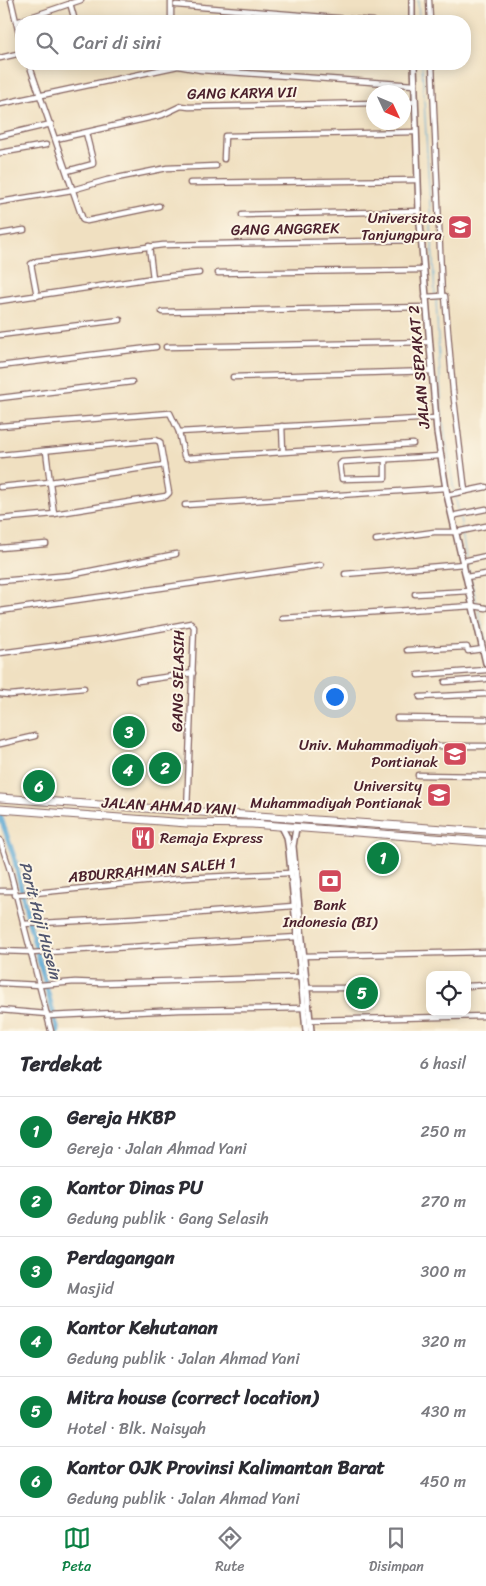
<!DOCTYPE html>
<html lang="id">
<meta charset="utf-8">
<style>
body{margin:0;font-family:Sriracha,sans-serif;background:#f7f7f7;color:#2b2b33}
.controls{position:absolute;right:15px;bottom:15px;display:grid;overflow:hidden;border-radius:10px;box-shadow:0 2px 12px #0003}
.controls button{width:45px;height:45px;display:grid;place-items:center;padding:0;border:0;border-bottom:1px solid #e1e1e2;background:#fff;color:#2b2b33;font:25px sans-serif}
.compass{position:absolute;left:366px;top:85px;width:45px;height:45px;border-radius:50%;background:#fff;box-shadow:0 2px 12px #0003;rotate:134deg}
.you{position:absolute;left:334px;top:696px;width:18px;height:18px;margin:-12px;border:4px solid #fff;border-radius:50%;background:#1a73e8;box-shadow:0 0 0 8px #1a73e833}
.badge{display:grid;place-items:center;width:32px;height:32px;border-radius:50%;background:#0b8043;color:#fff;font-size:16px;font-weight:700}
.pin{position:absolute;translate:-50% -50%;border:2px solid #fff;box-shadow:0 1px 5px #0006}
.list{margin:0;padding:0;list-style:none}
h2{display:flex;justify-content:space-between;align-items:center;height:65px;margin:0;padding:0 20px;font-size:21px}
h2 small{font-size:16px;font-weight:400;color:#7c7c81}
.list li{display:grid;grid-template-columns:32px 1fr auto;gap:15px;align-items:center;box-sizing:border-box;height:70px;padding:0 20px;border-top:1px solid #e1e1e2}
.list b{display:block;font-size:19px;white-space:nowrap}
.list p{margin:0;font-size:16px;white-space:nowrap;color:#7c7c81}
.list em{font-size:16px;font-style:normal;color:#7c7c81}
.icon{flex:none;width:28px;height:28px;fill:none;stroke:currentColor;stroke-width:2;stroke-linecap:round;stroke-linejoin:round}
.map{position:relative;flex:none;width:486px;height:1031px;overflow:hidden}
.search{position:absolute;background:#fff;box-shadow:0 2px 12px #0003;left:15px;right:15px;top:15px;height:55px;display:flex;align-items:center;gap:12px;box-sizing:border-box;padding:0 18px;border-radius:20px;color:#7c7c81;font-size:19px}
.sheet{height:485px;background:#fff}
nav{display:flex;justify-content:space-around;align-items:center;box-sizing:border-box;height:70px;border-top:1px solid #e1e1e2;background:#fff;font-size:14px;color:#7c7c81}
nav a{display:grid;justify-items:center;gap:2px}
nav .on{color:#0b8043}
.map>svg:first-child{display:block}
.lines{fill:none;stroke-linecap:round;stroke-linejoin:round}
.stream{stroke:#5ba8d4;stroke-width:1}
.canal{stroke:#5ba8d4;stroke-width:5}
.minor-casing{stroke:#846360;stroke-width:7}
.tertiary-casing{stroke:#846360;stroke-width:8}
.trunk-casing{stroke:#846360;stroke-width:9}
.minor{stroke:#fff;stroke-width:4.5}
.tertiary{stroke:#fff;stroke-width:5}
.trunk{stroke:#fff;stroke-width:7}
.labels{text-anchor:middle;stroke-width:4;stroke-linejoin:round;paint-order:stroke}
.street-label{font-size:15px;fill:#4a1f2b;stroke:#fcf5e5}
.poi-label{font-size:15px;fill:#4a1f2b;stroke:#fcf5e5;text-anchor:end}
.water-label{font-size:16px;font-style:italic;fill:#51566f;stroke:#fcf5e5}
</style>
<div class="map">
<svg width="486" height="1031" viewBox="0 0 486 1031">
<rect width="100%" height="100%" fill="#fcf5e5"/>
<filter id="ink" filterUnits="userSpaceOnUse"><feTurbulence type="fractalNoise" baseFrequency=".02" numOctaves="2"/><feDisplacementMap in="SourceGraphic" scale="10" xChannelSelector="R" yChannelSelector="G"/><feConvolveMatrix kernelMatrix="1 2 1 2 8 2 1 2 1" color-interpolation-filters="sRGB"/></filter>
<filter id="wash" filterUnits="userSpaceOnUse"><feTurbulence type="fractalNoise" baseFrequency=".0096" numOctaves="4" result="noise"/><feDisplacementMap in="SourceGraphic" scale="20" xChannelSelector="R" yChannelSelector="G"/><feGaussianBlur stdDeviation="1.12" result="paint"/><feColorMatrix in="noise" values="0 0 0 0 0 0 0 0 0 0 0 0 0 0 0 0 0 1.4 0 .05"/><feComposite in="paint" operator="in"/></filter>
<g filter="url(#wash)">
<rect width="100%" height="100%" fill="#f0e0c1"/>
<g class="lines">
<!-- stream -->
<g class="stream">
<polyline points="418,0 419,21"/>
<polyline points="422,64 435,295"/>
<polyline points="436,299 442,416 454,491"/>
<polyline points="455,495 462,528"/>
<polyline points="462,532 466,558"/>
<polyline points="467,562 470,575"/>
<polyline points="471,579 477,604"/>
<polyline points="478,608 486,643"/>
</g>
<!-- canal -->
<polyline class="canal" points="0,815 14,857 28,918 58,1031"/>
</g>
</g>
<g filter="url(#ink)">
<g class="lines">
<defs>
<g id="minor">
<polyline points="11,0 21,43"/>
<polyline points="171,0 171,21"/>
<polyline points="429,0 430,21"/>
<polyline points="70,3 75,21"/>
<polyline points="176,5 373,21"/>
<polyline points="16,22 81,0"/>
<polyline points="0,58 21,53"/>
<polyline points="29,64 83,220 87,221 159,206"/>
<polyline points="404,102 415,102"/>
<polyline points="0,104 178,66 201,70 414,85"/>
<polyline points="0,136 51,124"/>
<polyline points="56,139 162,115 181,106 189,107 374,103"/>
<polyline points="0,153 46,145"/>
<polyline points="224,159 225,136 416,132"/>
<polyline points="67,171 93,164 93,161 86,133"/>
<polyline points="190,183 417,180"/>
<polyline points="0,202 72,190 107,180 167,168 216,166"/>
<polyline points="242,215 419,211"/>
<polyline points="0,234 24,230"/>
<polyline points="149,246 153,278"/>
<polyline points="218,273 424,270"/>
<polyline points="37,296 31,264 37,261 163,245 422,240"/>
<polyline points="445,296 453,391 465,491"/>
<polyline points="425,297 442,296 432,64"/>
<polyline points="0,301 153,278 199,273"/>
<polyline points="162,312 426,307"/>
<polyline points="0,335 120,320"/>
<polyline points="166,347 428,342"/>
<polyline points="0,366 156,347"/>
<polyline points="233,377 432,371"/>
<polyline points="0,398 132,382"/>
<polyline points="0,426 170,413 179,432 184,456 186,458 413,444"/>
<polyline points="282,426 283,451"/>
<polyline points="179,432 436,418"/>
<polyline points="46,451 54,514"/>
<polyline points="0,455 156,440 160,442 169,493 166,496 54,514 0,519"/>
<polyline points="385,459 385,478 342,479 340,464 342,462 440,456"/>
<polyline points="0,487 50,482 164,465"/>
<polyline points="447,495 486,487"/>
<polyline points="185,505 446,488"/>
<polyline points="453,518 456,515 486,509"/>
<polyline points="376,540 434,532 457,532 486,526"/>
<polyline points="0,548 46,544"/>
<polyline points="463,561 486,556"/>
<polyline points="345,574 464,564"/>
<polyline points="466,577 486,574"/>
<polyline points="0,581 70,575 176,554"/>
<polyline points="415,594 470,591"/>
<polyline points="0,611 321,565"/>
<polyline points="282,618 473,606 486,608"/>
<polyline points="407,650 467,647 468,651 483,649"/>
<polyline points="0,653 104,639 191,623 194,627 187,811"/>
<polyline points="418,675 486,670"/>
<polyline points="138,681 193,673"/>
<polyline points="445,682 486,679"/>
<polyline points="0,694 10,695 84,688"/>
<polyline points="420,697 486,694"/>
<polyline points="397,718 486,719"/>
<polyline points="0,744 35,736"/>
<polyline points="399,746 486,746"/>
<polyline points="418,775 486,776"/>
<polyline points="0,840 9,867 51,1031"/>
<polyline points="0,891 14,891"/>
<polyline points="15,895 184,878 290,873"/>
<polyline points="23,924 134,918 293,906"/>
<polyline points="0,951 31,952"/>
<polyline points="31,953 297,937"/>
<polyline points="304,956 486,952"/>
<polyline points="0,983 40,985 75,982 102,983 301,977"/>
<polyline points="467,986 486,985"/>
<polyline points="307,988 364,988"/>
<polyline points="0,1010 47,1014"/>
<polyline points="48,1016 180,1010 304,1008"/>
<polyline points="310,1020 486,1016"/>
</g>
<g id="tertiary">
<polyline points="412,0 412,21"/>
<polyline points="414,64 419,211 437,432 447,495 486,663"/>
<polyline points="282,827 287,837 289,851 306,1031"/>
<polyline points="296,828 293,846 311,1031"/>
</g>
<g id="trunk">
<polyline points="0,798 486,832"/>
<polyline points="0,809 187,823 252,824 486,842"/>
</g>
</defs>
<!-- minor casing -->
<use href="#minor" class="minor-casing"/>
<!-- tertiary casing -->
<use href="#tertiary" class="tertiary-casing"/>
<!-- trunk casing -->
<use href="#trunk" class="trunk-casing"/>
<!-- minor -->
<use href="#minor" class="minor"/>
<!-- tertiary -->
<use href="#tertiary" class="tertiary"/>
<!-- trunk -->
<use href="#trunk" class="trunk"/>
</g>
</g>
<!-- icons -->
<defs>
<symbol id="university-square" viewBox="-11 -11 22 22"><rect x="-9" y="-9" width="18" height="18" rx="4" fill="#d1495b" stroke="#fcf5e5"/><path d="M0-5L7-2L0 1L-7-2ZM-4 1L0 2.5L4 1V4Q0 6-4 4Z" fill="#fff"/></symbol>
<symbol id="restaurant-square" viewBox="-11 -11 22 22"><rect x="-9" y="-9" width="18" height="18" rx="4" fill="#d1495b" stroke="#fcf5e5"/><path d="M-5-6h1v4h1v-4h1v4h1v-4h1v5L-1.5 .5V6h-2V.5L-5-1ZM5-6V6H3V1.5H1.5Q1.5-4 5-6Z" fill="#fff"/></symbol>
<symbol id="bank-square" viewBox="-11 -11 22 22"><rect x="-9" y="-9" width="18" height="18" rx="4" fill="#d1495b" stroke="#fcf5e5"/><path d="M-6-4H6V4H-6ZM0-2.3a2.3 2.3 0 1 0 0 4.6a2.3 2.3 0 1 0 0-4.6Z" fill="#fff"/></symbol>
</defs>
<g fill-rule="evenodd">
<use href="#university-square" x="446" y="213" width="28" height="28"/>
<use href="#university-square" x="441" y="740" width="28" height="28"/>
<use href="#university-square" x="425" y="781" width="28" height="28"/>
<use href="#restaurant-square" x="129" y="824" width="28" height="28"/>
<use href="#bank-square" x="316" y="867" width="28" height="28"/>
</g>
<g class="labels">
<!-- street labels -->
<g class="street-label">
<text transform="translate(242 93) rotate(-1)" y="5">GANG KARYA VII</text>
<text transform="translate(285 229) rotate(-1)" y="5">GANG ANGGREK</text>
<text transform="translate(419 367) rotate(-95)" y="5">JALAN SEPAKAT 2</text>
<text transform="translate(178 681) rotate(-89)" y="5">GANG SELASIH</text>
<text transform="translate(169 806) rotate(3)" y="5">JALAN AHMAD YANI</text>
<text transform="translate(152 870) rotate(-5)" y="5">ABDURRAHMAN SALEH 1</text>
</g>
<!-- poi labels -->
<g class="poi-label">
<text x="442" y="223">Universitas<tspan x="442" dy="17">Tanjungpura</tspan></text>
<text x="438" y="750">Univ. Muhammadiyah<tspan x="438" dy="17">Pontianak</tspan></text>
<text x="422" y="791">University<tspan x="422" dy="17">Muhammadiyah Pontianak</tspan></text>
<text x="160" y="843" text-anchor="start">Remaja Express</text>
<text x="330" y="910" text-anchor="middle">Bank<tspan x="330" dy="17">Indonesia (BI)</tspan></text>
</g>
<!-- water labels -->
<g class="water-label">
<text transform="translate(41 920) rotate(75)" y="6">Parit Haji Husein</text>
</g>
</g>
</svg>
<div class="controls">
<button><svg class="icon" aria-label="locate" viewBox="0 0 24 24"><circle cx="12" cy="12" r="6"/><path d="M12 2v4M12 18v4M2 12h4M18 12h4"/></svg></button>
</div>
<svg class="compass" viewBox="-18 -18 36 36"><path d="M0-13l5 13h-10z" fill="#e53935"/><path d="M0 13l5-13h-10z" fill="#7c7c81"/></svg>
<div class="you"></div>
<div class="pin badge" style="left:383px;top:858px">1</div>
<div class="pin badge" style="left:165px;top:768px">2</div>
<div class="pin badge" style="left:129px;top:732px">3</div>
<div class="pin badge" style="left:128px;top:770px">4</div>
<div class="pin badge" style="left:362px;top:993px">5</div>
<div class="pin badge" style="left:39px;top:786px">6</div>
<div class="search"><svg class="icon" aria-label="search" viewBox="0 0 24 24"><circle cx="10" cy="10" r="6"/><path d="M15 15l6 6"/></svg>Cari di sini</div>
</div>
<section class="sheet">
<h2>Terdekat<small>6 hasil</small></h2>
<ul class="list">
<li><span class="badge">1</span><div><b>Gereja HKBP</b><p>Gereja · Jalan Ahmad Yani</p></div><em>250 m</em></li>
<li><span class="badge">2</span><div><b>Kantor Dinas PU</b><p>Gedung publik · Gang Selasih</p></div><em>270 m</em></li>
<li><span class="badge">3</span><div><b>Perdagangan</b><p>Masjid</p></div><em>300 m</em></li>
<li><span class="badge">4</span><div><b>Kantor Kehutanan</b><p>Gedung publik · Jalan Ahmad Yani</p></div><em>320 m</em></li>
<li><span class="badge">5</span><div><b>Mitra house (correct location)</b><p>Hotel · Blk. Naisyah</p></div><em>430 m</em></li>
<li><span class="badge">6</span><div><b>Kantor OJK Provinsi Kalimantan Barat</b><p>Gedung publik · Jalan Ahmad Yani</p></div><em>450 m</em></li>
</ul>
</section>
<nav>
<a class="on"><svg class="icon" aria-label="map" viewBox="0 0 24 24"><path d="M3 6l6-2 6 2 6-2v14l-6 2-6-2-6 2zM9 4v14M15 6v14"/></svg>Peta</a>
<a><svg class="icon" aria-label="directions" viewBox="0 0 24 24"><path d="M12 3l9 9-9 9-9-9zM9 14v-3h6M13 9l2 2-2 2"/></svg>Rute</a>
<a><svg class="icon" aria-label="saved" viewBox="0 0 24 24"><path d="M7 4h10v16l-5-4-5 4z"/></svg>Disimpan</a>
</nav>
